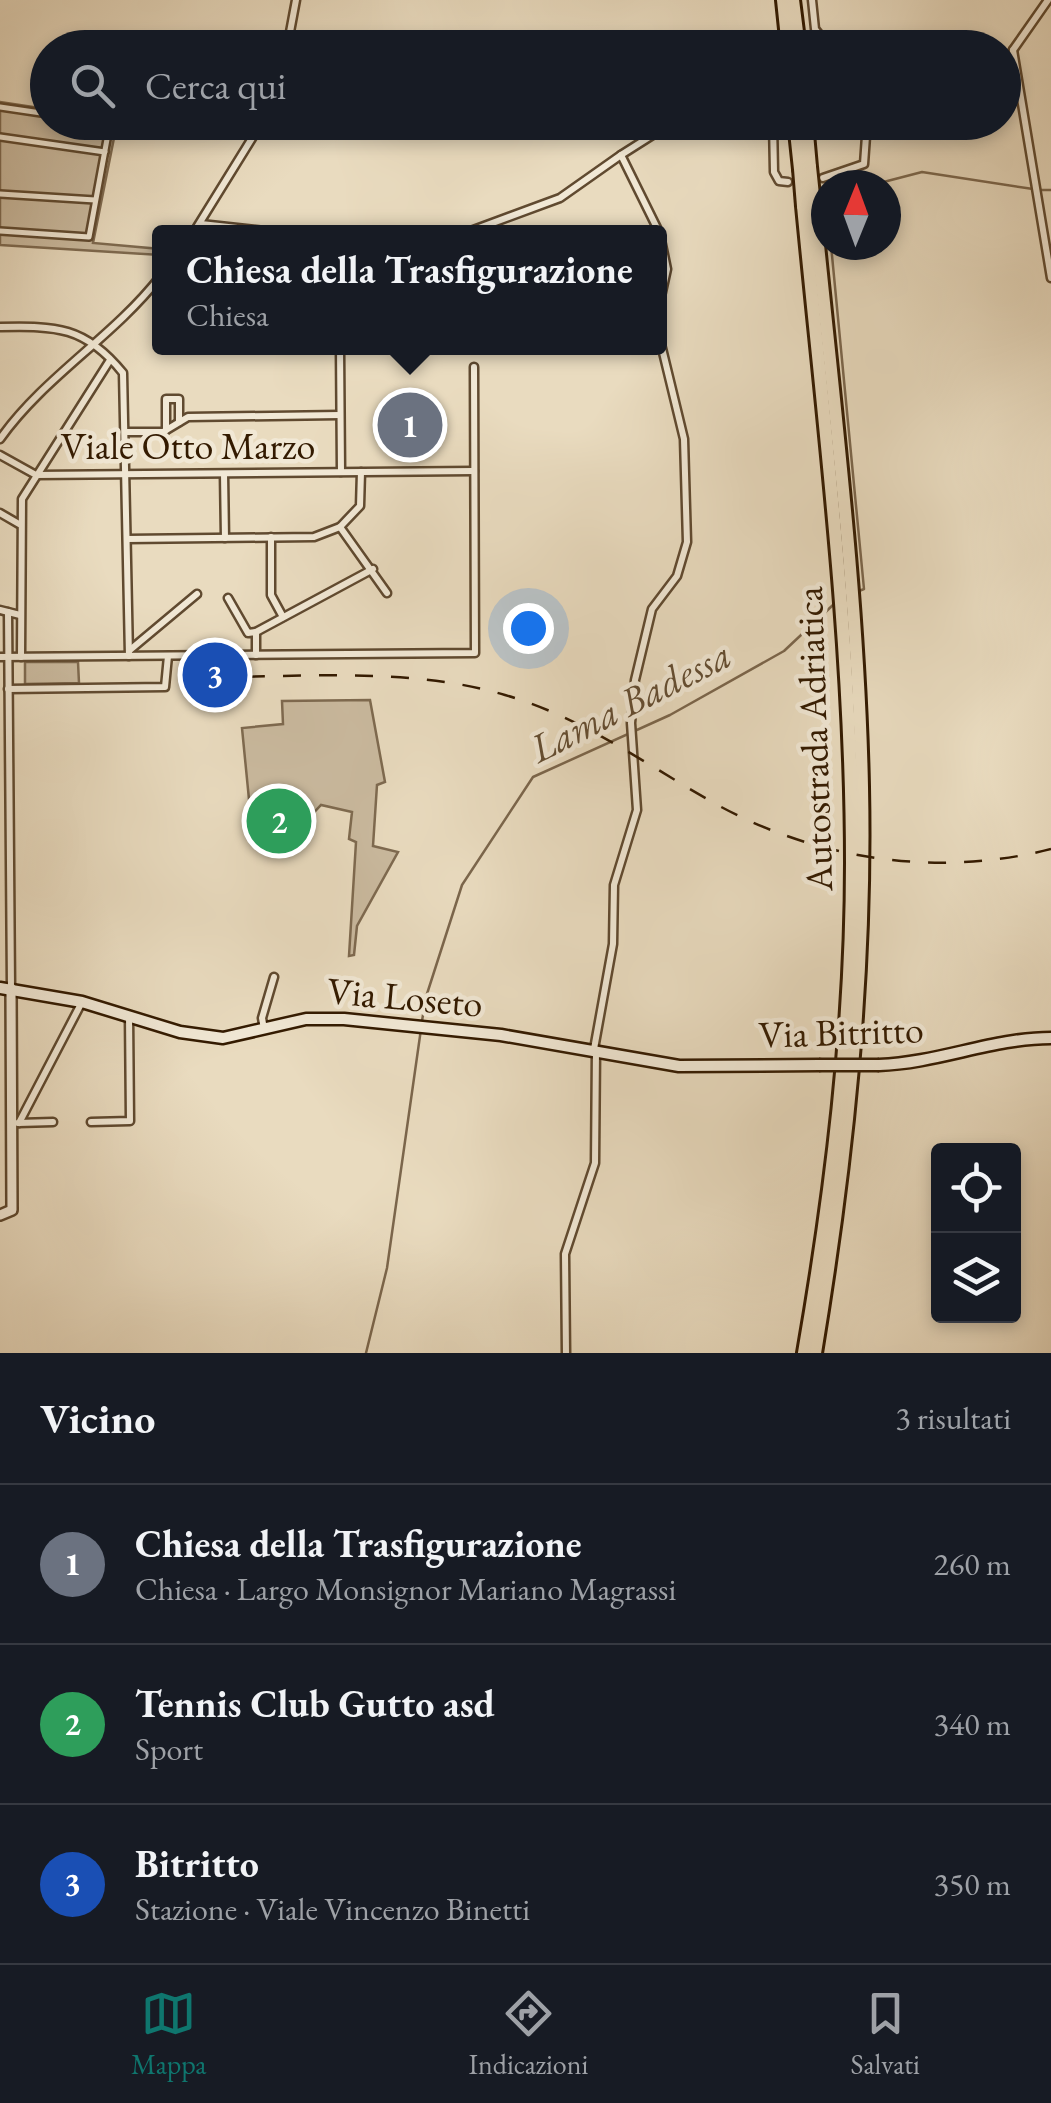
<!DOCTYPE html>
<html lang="it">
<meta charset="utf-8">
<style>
body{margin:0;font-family:"EB Garamond",serif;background:#242831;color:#f1f3f6}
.controls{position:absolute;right:30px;bottom:30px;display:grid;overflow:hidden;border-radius:10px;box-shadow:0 5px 15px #0003}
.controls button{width:90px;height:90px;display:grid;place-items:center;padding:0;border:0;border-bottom:2px solid #363941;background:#171b24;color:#f1f3f6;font:50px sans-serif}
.compass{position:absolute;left:811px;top:170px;width:90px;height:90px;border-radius:50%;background:#171b24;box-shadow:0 5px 15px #0003;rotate:1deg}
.you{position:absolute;left:528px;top:628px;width:35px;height:35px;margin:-25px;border:8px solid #fff;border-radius:50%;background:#1a73e8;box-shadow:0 0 0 15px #1a73e833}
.badge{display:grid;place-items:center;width:65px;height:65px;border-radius:50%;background:#0f766e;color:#fff;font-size:32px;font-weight:700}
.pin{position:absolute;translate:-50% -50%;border:5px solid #fff;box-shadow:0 2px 10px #0006}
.popup{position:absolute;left:152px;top:225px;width:515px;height:130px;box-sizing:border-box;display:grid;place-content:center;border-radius:10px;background:#171b24;filter:drop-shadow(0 2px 8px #0005);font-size:32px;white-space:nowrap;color:#9ea1a6}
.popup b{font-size:38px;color:#f1f3f6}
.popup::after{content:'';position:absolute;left:50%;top:100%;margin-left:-20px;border:20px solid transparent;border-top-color:#171b24}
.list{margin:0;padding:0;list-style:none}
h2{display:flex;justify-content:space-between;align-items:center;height:130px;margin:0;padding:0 40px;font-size:42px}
h2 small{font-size:32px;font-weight:400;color:#9ea1a6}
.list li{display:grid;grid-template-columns:65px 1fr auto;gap:30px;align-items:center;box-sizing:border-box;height:160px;padding:0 40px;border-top:2px solid #363941}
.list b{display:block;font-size:38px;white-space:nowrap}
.list p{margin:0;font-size:32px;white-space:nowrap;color:#9ea1a6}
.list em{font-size:32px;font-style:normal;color:#9ea1a6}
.icon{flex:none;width:55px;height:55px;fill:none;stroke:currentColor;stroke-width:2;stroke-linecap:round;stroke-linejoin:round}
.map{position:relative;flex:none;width:1051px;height:1353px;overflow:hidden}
.search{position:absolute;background:#171b24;box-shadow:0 5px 15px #0003;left:30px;right:30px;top:30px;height:110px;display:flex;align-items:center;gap:25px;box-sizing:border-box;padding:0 35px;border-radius:55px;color:#9ea1a6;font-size:38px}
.sheet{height:610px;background:#171b24}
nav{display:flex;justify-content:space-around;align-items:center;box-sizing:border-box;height:140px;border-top:2px solid #363941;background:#171b24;font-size:28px;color:#9ea1a6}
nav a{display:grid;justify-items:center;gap:5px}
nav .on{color:#0f766e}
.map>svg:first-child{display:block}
.green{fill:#caba9f;stroke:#7e6a50;stroke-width:2.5}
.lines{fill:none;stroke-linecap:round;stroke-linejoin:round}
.stream{stroke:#7b664c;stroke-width:2.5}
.pedestrian-casing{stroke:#604a30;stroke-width:10}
.minor-casing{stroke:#604a30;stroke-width:11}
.tertiary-casing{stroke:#604a30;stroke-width:14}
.secondary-casing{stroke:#331a00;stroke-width:15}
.motorway-casing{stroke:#331a00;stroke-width:18}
.pedestrian{stroke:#f1e8d5;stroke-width:5}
.minor{stroke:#f1e8d5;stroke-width:6}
.tertiary{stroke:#f1e8d5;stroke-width:9}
.secondary{stroke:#f1e8d5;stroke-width:10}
.motorway{stroke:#e9dbbf;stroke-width:12}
.rail{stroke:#331a00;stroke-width:2.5;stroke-dasharray:18 18;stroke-linecap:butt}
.secondary-bridge-casing{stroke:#331a00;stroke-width:15;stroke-linecap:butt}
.motorway-bridge-casing{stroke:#331a00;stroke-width:18;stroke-linecap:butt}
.secondary-bridge{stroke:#f1e8d5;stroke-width:10}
.motorway-bridge{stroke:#e9dbbf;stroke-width:12}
.labels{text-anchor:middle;stroke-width:9;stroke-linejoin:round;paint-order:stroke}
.street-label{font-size:38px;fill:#331a00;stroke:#f1e8d5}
.water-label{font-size:40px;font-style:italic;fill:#634d32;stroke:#f1e8d5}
</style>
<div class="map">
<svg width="1051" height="1353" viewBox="0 0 1051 1353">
<rect width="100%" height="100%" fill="#e9dbbf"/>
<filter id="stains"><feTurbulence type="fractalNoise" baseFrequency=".002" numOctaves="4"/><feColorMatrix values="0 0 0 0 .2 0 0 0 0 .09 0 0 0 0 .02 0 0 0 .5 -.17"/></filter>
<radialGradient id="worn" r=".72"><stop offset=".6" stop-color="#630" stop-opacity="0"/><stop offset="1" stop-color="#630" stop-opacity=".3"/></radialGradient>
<!-- green -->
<g class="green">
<polygon points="0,102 47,109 48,122 117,123 93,243 160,249 160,255 0,245"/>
<polygon points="25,662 78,662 79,683 25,684"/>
<polygon points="370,700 385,782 377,785 373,846 398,852 357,926 354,955 349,956 356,842 349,839 352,812 321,805 293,835 282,829 252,830 242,728 283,724 282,701"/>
</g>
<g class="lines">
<!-- stream -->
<g class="stream">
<polyline points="872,185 922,172 1033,189"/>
<polyline points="1041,190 1051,190"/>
<polyline points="831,245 864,589 859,591"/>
<polyline points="422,1021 426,997 462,885 533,777 670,715 784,651 834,604"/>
<polyline points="366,1353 387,1268 421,1029"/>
</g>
<defs>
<g id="pedestrian">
<polyline points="0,107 48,114"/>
<polyline points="0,137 105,152"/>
<polyline points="0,194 95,200"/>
<polyline points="0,231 89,237 110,123 104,122"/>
</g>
<g id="minor">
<polyline points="812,0 815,29 823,39 940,48"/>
<polyline points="287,48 296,0"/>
<polyline points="759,48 766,48"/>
<polyline points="1013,50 1051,278"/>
<polyline points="1013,50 1048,0"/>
<polyline points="773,122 774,172 779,181 788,182"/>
<polyline points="621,155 673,122"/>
<polyline points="823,178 864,164 867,122"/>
<polyline points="201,224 274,232"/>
<polyline points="194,232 262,122"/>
<polyline points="468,232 560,198 621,155 659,232"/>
<polyline points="660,235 667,269 660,301"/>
<path d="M0,327C56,326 85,326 123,373L129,656"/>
<polyline points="340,348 341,472"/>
<polyline points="166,430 166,399 179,399 179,422"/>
<polyline points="126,432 163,432 188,417 340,415"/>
<path d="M0,439C45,376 112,338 160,277"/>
<polyline points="0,455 36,475 474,471"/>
<polyline points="224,474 225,538"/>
<polyline points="0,513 19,524"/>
<polyline points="340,527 387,593"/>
<polyline points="271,537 271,595 283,617"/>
<polyline points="127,539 314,537 340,527 360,506 361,472"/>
<polyline points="228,598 248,633 256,632 256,655"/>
<polyline points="0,610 20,615"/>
<polyline points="8,612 11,988"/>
<polyline points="256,632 373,569"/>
<polyline points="130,650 197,594"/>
<polyline points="0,657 475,653 474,367"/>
<polyline points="21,657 22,499 110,360"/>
<polyline points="8,689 165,687 168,656"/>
<polyline points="264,1029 262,1018 274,977"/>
<polyline points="594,1049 613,944 614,885 637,810 631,723 635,680 652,609 677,576 687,542 684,439 660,340"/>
<polyline points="91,1122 130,1121 129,1016"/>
<polyline points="18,1123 53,1122"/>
<polyline points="19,1123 82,1002"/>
<polyline points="566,1353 565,1254 595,1163 596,1050"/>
</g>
<polyline id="tertiary" points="0,1215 12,1210 11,988"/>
<g id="secondary">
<polyline points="0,988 82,1002 180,1032 223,1038 306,1019 344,1019 501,1035 679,1066 819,1065"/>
<path d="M879,1065C938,1063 993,1038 1051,1038"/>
</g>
<g id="motorway">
<polyline points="783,0 788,48"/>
<polyline points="793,0 799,48"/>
<polyline points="795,122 800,169"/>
<polyline points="806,122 810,167"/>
<path d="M814,205C833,398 858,593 862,787C866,978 846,1165 815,1353"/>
<path d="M803,206C824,425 852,644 852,863C852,1028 832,1191 804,1353"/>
</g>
</defs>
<!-- pedestrian casing -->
<use href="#pedestrian" class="pedestrian-casing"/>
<!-- minor casing -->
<use href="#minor" class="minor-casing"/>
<!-- tertiary casing -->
<use href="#tertiary" class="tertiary-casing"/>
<!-- secondary casing -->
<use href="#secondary" class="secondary-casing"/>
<!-- motorway casing -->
<use href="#motorway" class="motorway-casing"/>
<!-- pedestrian -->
<use href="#pedestrian" class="pedestrian"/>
<!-- minor -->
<use href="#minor" class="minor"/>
<!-- tertiary -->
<use href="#tertiary" class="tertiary"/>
<!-- secondary -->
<use href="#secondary" class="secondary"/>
<!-- motorway -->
<use href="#motorway" class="motorway"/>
<!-- rail -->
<path class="rail" d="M211,677C308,677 411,667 505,695C582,717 645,764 714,803C816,860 937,878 1051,849"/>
<defs>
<polyline id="secondary-bridge" points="819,1065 879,1065"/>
<g id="motorway-bridge">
<polyline points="810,167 814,205"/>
<polyline points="800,169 803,206"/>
</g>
</defs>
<!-- secondary-bridge casing -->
<use href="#secondary-bridge" class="secondary-bridge-casing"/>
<!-- motorway-bridge casing -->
<use href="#motorway-bridge" class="motorway-bridge-casing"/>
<!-- secondary-bridge -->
<use href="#secondary-bridge" class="secondary-bridge"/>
<!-- motorway-bridge -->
<use href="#motorway-bridge" class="motorway-bridge"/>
</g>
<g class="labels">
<!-- street labels -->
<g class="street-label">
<text x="188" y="459">Viale Otto Marzo</text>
<text transform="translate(814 739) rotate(-92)" y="13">Autostrada Adriatica</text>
<text transform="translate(405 997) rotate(5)" y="13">Via Loseto</text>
<text transform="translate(841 1032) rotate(-2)" y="13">Via Bitritto</text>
</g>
<!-- water labels -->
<g class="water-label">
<text transform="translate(630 701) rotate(-27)" y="14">Lama Badessa</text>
</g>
</g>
<rect width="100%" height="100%" filter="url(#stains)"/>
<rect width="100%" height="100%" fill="url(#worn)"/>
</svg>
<div class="controls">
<button><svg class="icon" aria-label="locate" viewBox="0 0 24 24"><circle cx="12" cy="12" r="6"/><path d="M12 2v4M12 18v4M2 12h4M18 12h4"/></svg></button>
<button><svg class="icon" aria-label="layers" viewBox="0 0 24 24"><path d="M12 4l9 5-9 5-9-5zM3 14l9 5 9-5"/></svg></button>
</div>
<svg class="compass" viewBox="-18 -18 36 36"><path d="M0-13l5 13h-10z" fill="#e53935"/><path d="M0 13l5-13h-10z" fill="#9ea1a6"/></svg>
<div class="you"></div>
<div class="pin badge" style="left:410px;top:425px;background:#6b7280">1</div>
<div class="popup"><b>Chiesa della Trasfigurazione</b>Chiesa</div>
<div class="pin badge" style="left:279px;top:821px;background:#2e9e5b">2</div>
<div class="pin badge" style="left:215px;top:675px;background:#1a4fb4">3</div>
<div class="search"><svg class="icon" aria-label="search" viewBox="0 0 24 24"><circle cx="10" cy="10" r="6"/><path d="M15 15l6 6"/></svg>Cerca qui</div>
</div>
<section class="sheet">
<h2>Vicino<small>3 risultati</small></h2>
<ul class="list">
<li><span class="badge" style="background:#6b7280">1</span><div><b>Chiesa della Trasfigurazione</b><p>Chiesa · Largo Monsignor Mariano Magrassi</p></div><em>260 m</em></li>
<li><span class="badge" style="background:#2e9e5b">2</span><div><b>Tennis Club Gutto asd</b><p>Sport</p></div><em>340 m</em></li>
<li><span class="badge" style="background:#1a4fb4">3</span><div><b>Bitritto</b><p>Stazione · Viale Vincenzo Binetti</p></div><em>350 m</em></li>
</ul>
</section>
<nav>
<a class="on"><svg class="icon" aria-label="map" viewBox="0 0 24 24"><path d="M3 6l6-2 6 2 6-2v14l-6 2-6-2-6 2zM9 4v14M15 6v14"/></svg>Mappa</a>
<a><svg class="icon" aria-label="directions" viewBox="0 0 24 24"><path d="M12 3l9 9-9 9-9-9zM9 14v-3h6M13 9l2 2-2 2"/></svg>Indicazioni</a>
<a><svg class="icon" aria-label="saved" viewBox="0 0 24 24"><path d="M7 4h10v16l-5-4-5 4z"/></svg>Salvati</a>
</nav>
